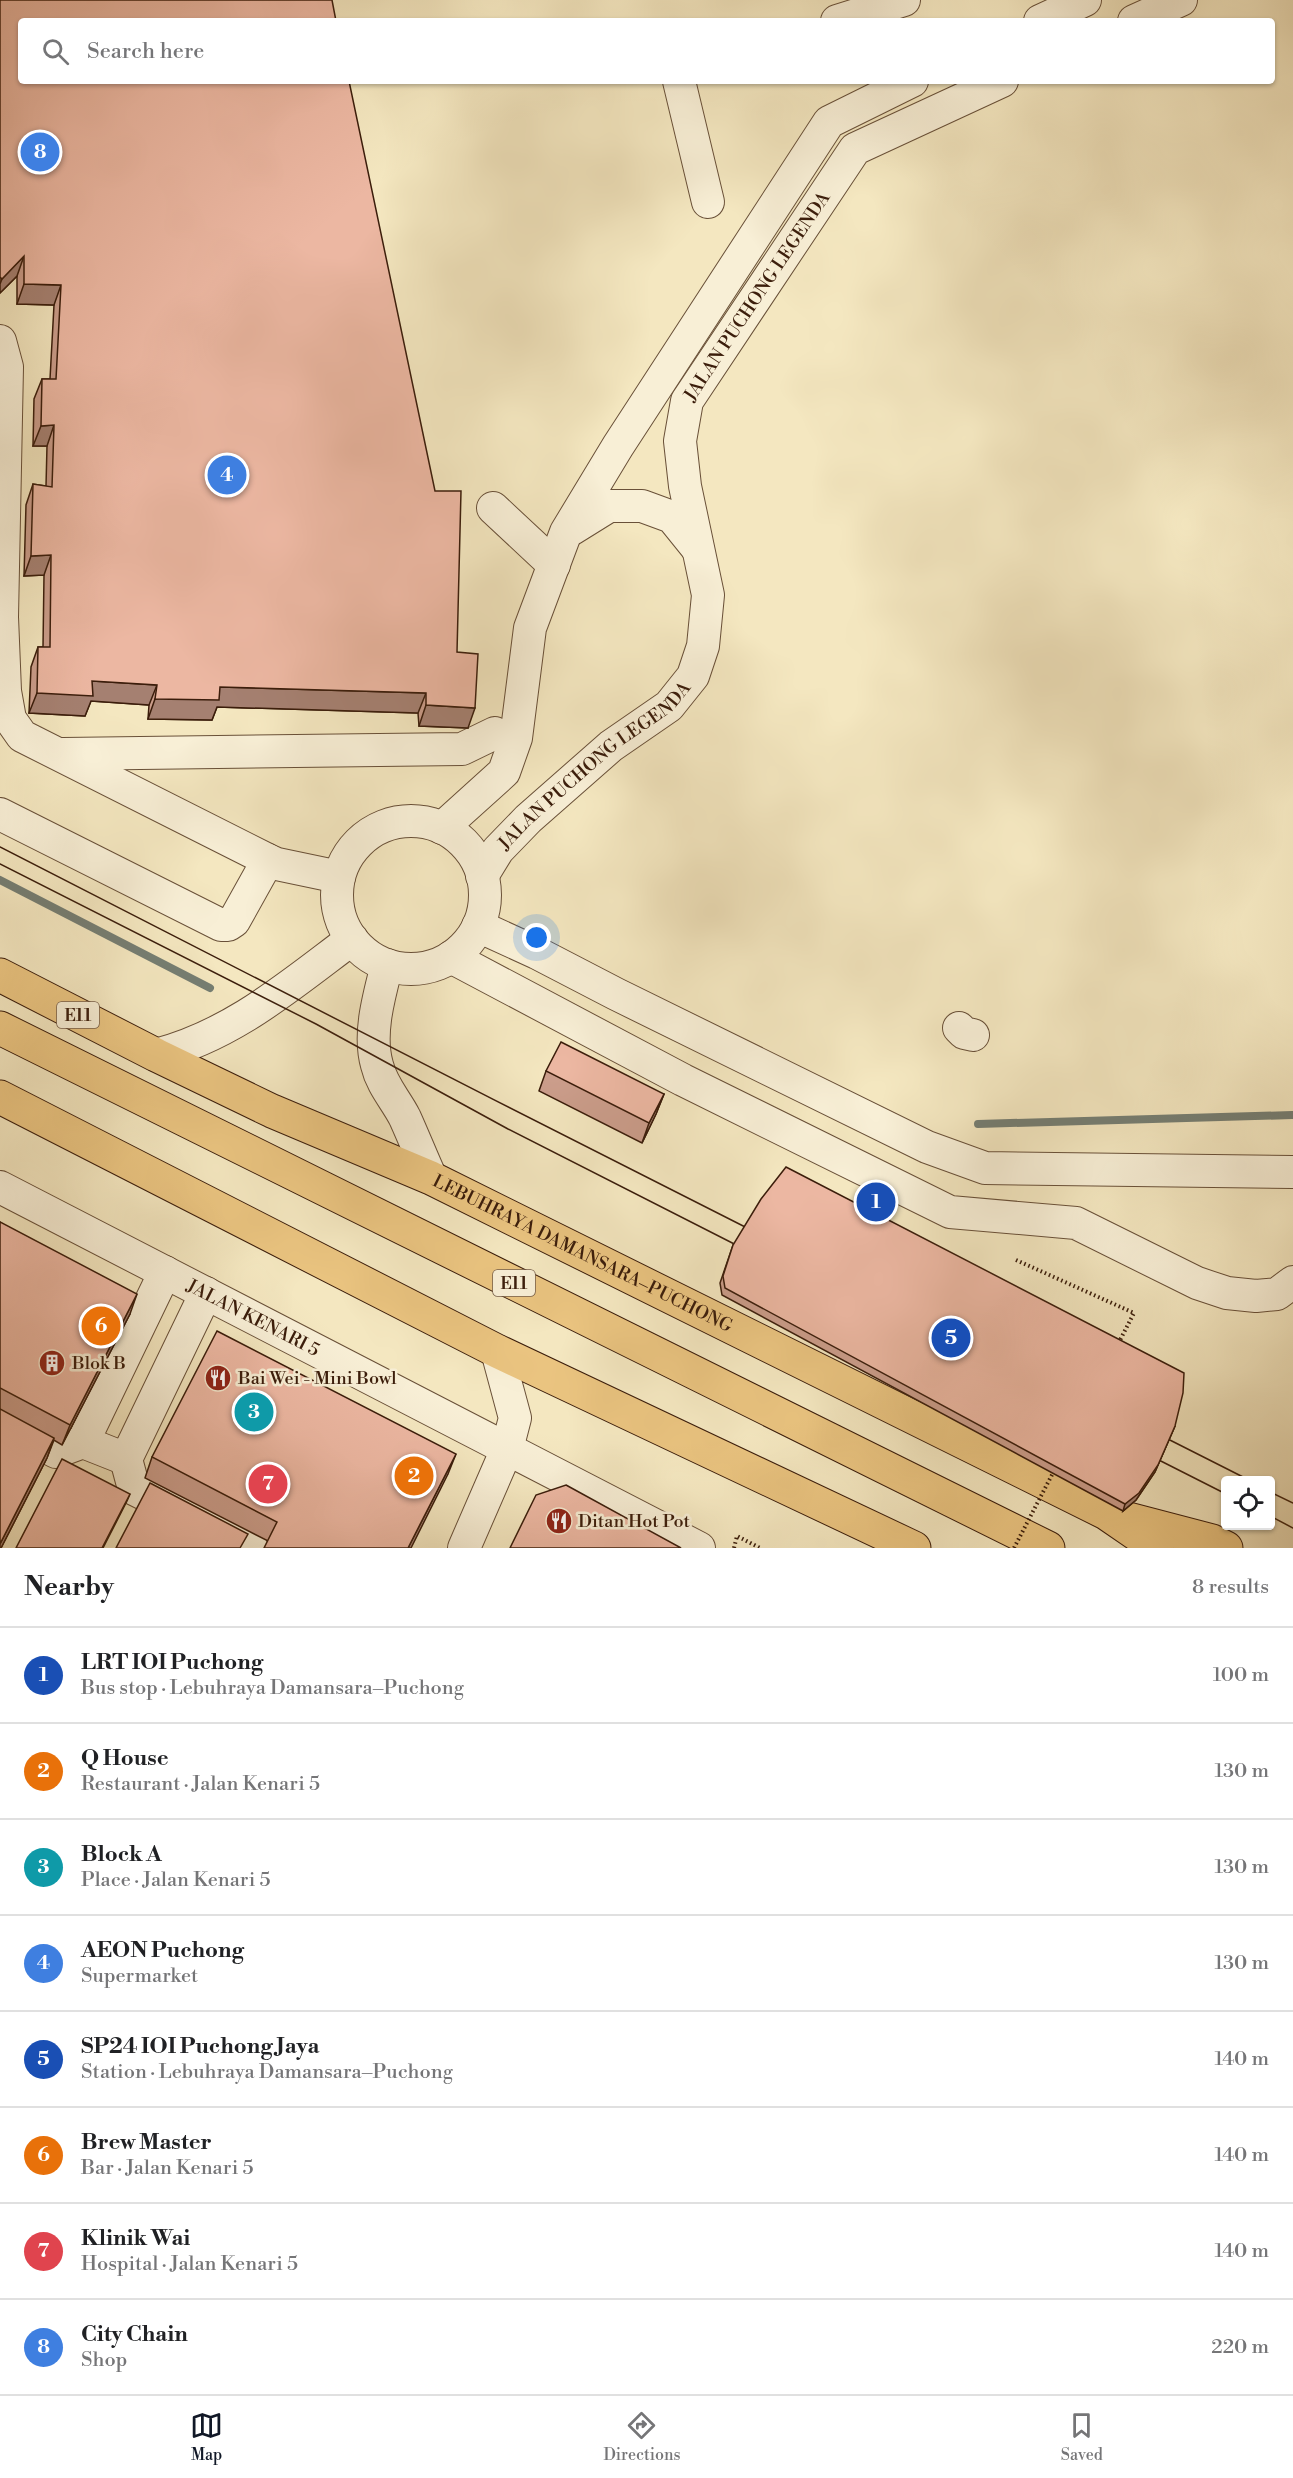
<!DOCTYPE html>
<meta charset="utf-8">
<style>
body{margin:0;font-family:"Libre Bodoni",serif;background:#f2f2f2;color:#202124}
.controls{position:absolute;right:18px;bottom:18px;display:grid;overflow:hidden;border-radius:6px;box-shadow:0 2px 4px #0004}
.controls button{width:54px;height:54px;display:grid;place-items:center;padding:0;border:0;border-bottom:2px solid #e0e0e0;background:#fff;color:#202124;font:30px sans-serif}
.you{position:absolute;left:537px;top:938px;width:21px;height:21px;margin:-15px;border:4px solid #fff;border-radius:50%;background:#1a73e8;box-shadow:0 0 0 9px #1a73e833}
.badge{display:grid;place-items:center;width:39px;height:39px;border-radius:50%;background:#111827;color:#fff;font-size:20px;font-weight:700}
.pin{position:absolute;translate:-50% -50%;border:3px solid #fff;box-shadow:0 2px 6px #0006}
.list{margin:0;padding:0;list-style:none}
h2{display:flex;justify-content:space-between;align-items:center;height:78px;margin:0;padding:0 24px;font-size:26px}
h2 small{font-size:20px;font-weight:400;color:#757577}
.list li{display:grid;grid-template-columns:39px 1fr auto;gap:18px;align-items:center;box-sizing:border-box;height:96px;padding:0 24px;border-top:2px solid #e0e0e0}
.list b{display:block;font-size:22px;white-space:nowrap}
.list p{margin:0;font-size:20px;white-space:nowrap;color:#757577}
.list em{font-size:20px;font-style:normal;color:#757577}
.icon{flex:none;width:33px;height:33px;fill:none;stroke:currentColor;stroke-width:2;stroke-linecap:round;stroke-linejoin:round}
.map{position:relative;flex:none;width:1293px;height:1548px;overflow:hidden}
.search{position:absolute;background:#fff;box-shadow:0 2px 4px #0004;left:18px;right:18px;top:18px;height:66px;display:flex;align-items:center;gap:15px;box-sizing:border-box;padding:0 21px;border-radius:6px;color:#757577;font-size:22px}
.sheet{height:846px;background:#fff}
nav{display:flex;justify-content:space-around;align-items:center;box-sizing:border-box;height:84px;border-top:2px solid #e0e0e0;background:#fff;font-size:16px;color:#757577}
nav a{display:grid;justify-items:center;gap:3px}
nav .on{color:#111827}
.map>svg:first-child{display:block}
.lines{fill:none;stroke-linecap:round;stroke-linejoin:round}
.stream{stroke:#757e73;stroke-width:8}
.minor-casing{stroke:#695038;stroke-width:34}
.highway-casing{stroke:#3b1d0b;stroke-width:35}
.path{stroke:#3b1d0b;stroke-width:4;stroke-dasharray:1.5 3;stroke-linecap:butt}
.minor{stroke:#f8efd6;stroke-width:32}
.highway{stroke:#eac480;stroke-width:33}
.tram{stroke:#3b1d0b;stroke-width:1.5}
.path-bridge{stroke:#3b1d0b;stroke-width:4;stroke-dasharray:1.5 3;stroke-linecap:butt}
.wall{fill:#cb9d8b;stroke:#3b1d0b;stroke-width:1.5}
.shaded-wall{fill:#a58071;stroke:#3b1d0b;stroke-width:1.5}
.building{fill:#ecb7a2;stroke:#3b1d0b;stroke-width:1.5}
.labels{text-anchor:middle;stroke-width:5;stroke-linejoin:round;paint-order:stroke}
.shield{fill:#f8efd6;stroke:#745c48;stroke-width:1.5}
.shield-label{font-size:16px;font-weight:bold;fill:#3b1d0b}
.street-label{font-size:18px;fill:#3b1d0b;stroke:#f8efd6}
.poi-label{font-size:18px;fill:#3b1d0b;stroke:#f8efd6;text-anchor:start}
</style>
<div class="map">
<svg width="1293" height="1548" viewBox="0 0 1293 1548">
<rect width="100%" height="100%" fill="#f4e7c0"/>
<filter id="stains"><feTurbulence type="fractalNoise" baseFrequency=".00333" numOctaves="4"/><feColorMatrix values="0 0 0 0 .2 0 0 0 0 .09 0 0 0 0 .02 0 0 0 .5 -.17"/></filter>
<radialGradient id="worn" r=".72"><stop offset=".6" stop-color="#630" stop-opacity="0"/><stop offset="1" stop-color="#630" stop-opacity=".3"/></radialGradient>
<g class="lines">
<!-- stream -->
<g class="stream">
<polyline points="0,880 210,988"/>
<polyline points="978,1124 1292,1115"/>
</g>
<defs>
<g id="minor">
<polyline points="837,21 904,0"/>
<polyline points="1040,21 1085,0"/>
<polyline points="1134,21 1181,0"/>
<polyline points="679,81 708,202"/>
<polyline points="0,341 7,367 2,617 5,691 10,719 22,736 268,860 277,864 339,877"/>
<polyline points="493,508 554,565"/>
<polyline points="572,529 609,506 642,506 672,517 697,548"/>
<polyline points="63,754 462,749 495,733"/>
<polyline points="0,814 221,925 228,925 234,921 268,860"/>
<circle cx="411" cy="895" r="74"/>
<polyline points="442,828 504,772 516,738 530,628 566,532 618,446 829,122 912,81"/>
<path id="s1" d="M482,876L498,850L528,819L611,746L669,706L693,676L703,646L708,595L685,486L680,441L687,401L855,149L1002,81"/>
<polyline points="478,926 537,953 616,994 927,1147 985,1168 1293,1172"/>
<polyline points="451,957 683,1080 950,1212 1076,1223 1197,1283 1227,1293 1256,1296 1277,1294 1293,1282"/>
<path d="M387,965C379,996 368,1034 377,1065C382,1086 396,1100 405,1118C414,1138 422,1158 431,1178"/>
<polyline points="959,1028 964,1033 973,1035"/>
<path d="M156,1055C233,1035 289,986 352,939"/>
<path id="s2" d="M0,1187L699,1548"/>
<polyline points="206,1293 126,1459 134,1489 252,1548"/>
<polyline points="0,1423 56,1452 83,1442 126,1459"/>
<polyline points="83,1442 165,1272"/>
<polyline points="464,1548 507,1449 515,1418 497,1351"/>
</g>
<g id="highway">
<path id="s3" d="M0,975L156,1055L272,1111L431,1178L1106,1513L1157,1548"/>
<polyline points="0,1028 1048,1548"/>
<polyline points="0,1097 497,1351 914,1548"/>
<polyline points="1128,1519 1212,1541 1226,1548"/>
</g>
</defs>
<!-- minor casing -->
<use href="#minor" class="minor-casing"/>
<!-- highway casing -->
<use href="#highway" class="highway-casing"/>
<!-- path -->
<g class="path">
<polyline points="1016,1260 1134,1313 1118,1344"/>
<polyline points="734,1548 737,1536 760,1548"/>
</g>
<!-- minor -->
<use href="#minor" class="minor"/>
<!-- highway -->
<use href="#highway" class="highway"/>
<!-- tram -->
<g class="tram">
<path d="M0,847C253,975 505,1107 759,1234"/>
<polyline points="0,864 316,1024 508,1129 750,1252"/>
<polyline points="1156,1433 1249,1480"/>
<polyline points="1145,1453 1226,1494"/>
<polyline points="1270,1492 1293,1503"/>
<polyline points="1270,1516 1293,1528"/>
</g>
<!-- path-bridge -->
<polyline class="path-bridge" points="1014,1548 1055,1469"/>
</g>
<!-- wall -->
<g class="wall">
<polygon points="0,0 457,652 468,728 419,726 418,713 217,707 212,720 148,719 149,705 91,701 85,716 29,713 31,667 38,647 43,647 44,575 24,576 26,505 33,484 46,486 47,446 33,446 34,399 42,379 50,379 54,305 17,304 17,276 0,293"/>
<polygon points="546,1071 664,1094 656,1114 642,1143 539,1091"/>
<polygon points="0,1222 130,1314 62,1445 54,1440 47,1458 1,1548 0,1548"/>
<polygon points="733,1245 1175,1426 1155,1472 1136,1500 1123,1511 722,1295 720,1283"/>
<polygon points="152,1457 448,1474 268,1541 145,1478"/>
</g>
<!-- shaded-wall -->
<g class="shaded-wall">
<polygon points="24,256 17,276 0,293 0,284 2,279"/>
<polygon points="24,284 61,285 54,305 17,304"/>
<polygon points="54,425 47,446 33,446 41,426"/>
<polygon points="51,555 44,575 24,576 31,556"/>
<polygon points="92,681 157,685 149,705 91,701 85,716 29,713 37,693"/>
<polygon points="220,687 426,693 418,713 217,707 212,720 148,719 155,699"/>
<polygon points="426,705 475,708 468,728 419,726"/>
<polygon points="664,1094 656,1114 642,1143 649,1123"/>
<polygon points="137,1294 130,1314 62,1445 70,1425"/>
<polygon points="1175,1426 1155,1472 1136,1500 1123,1511 1125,1504"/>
<polygon points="54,1438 47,1458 1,1548 0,1548 0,1544"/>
<polygon points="456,1454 448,1474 411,1548 408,1548"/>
<polygon points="130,1494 127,1501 103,1548 102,1548"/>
</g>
<!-- building -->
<g class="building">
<polygon points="0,0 332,0 336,21 21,21 21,81 349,81 435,491 461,491 457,652 478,654 475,708 426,705 426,693 220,687 219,700 155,699 157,685 92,681 93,696 37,693 38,647 50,647 51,555 31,556 33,484 52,487 54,425 41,426 42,379 56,379 61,285 24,284 24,256 2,279 0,277"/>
<polygon points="561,1042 664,1094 649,1123 546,1071"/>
<polygon points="786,1167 1184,1373 1183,1393 1175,1426 1158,1465 1139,1493 1125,1504 725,1288 723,1276 733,1245 761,1199"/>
<polygon points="0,1222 137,1294 70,1425 0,1388"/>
<polygon points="217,1331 456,1454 408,1548 264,1548 277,1522 152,1457"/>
<polygon points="0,1409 54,1438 0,1544"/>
<polygon points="62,1459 130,1494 102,1548 16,1548"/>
<polygon points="150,1483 248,1534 240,1548 116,1548"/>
<polygon points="566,1485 681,1548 510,1548 536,1495"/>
</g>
<!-- icons -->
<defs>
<symbol id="building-disc" viewBox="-11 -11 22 22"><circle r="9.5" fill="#8f2418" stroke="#f8efd6"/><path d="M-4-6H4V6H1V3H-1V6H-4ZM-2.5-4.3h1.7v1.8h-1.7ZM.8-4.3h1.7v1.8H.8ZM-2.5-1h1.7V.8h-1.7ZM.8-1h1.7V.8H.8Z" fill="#fff"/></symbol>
<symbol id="restaurant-disc" viewBox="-11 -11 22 22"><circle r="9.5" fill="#8f2418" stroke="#f8efd6"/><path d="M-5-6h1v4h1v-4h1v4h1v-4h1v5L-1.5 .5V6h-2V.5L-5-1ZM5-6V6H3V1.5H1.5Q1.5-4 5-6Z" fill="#fff"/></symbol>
</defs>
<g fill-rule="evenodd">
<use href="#building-disc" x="37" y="1348" width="30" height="30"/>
<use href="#restaurant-disc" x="203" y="1363" width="30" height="30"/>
<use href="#restaurant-disc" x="544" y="1506" width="30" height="30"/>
</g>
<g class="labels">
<!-- shield labels -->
<g class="shield">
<rect x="57" y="1002" width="42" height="26" rx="4.5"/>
<rect x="493" y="1270" width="42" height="26" rx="4.5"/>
</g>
<g class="shield-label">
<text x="78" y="1021">E11</text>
<text x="514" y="1289">E11</text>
</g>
<!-- street labels -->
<g class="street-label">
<text dy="6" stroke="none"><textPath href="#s1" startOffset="699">JALAN PUCHONG LEGENDA</textPath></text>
<text dy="6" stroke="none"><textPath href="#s1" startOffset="159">JALAN PUCHONG LEGENDA</textPath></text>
<text dy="6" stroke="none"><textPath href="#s3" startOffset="646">LEBUHRAYA DAMANSARA–PUCHONG</textPath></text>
<text dy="6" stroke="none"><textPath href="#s2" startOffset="285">JALAN KENARI 5</textPath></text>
</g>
<!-- poi labels -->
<g class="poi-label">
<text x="72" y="1369">Blok B</text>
<text x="238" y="1384">Bai Wei - Mini Bowl</text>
<text x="578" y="1527">Ditan Hot Pot</text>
</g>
</g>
<rect width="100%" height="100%" filter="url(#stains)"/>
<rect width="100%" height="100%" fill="url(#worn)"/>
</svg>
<div class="controls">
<button><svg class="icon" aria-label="locate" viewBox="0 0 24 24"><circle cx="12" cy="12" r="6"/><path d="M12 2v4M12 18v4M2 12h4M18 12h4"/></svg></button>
</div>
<div class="you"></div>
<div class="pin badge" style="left:876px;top:1202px;background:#1a4fb4">1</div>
<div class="pin badge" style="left:414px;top:1476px;background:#e8710a">2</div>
<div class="pin badge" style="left:254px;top:1412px;background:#0f9aa8">3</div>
<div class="pin badge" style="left:227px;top:475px;background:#3f7fe0">4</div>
<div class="pin badge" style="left:951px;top:1338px;background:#1a4fb4">5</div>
<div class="pin badge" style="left:101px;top:1326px;background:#e8710a">6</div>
<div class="pin badge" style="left:268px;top:1484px;background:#e0444e">7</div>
<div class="pin badge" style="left:40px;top:152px;background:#3f7fe0">8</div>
<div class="search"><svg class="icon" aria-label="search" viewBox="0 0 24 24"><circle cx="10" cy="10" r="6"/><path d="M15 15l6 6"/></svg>Search here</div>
</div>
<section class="sheet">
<h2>Nearby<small>8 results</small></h2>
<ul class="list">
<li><span class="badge" style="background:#1a4fb4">1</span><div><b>LRT IOI Puchong</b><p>Bus stop · Lebuhraya Damansara–Puchong</p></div><em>100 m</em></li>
<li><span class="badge" style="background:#e8710a">2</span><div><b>Q House</b><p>Restaurant · Jalan Kenari 5</p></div><em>130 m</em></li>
<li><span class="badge" style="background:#0f9aa8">3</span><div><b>Block A</b><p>Place · Jalan Kenari 5</p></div><em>130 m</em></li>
<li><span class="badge" style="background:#3f7fe0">4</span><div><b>AEON Puchong</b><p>Supermarket</p></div><em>130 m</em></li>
<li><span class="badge" style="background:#1a4fb4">5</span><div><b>SP24 IOI Puchong Jaya</b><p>Station · Lebuhraya Damansara–Puchong</p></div><em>140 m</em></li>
<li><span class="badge" style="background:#e8710a">6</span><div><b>Brew Master</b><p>Bar · Jalan Kenari 5</p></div><em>140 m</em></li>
<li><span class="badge" style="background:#e0444e">7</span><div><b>Klinik Wai</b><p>Hospital · Jalan Kenari 5</p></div><em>140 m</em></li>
<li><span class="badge" style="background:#3f7fe0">8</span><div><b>City Chain</b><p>Shop</p></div><em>220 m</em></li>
</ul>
</section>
<nav>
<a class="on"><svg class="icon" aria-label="map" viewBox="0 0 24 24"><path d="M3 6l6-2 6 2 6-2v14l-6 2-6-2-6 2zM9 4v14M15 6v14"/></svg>Map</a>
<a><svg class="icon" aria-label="directions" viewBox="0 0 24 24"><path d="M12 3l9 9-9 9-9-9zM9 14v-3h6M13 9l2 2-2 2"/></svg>Directions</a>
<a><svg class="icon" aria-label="saved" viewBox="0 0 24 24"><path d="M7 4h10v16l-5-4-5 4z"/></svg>Saved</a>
</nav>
